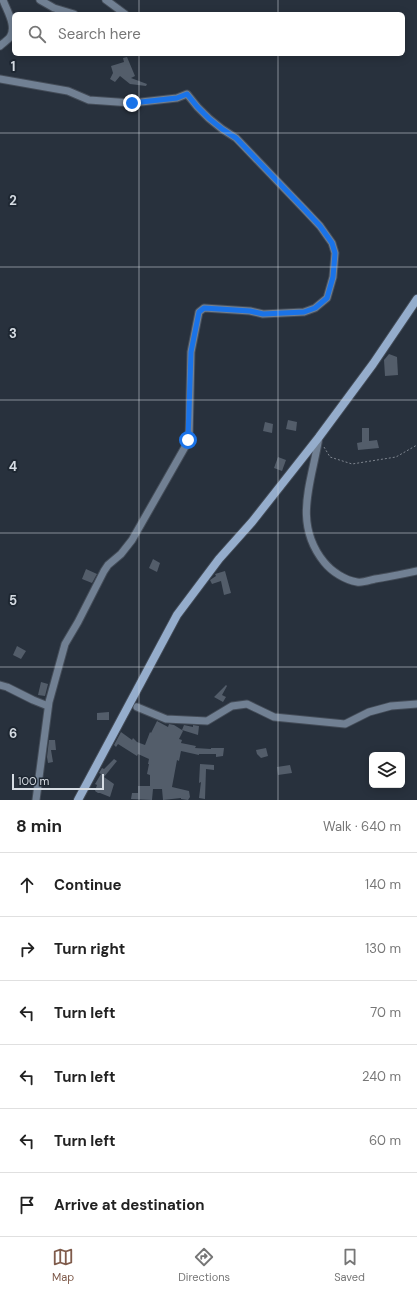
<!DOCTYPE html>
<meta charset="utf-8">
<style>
body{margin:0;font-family:"DM Sans",sans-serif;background:#f2f2f2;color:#222}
.controls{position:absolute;right:12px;bottom:12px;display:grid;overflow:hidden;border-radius:6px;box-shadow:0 2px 10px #0003}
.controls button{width:36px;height:36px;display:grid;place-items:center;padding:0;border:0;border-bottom:1px solid #e0e0e0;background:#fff;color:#222;font:20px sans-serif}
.scale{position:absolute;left:12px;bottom:10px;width:92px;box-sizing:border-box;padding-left:4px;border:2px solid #d6dce3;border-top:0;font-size:11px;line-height:14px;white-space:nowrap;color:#d6dce3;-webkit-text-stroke:3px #1e2732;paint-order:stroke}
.stop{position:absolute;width:12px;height:12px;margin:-9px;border:3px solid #1a73e8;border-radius:50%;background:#fff}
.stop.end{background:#1a73e8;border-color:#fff;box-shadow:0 1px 4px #0008}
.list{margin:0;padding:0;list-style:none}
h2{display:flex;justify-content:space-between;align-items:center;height:52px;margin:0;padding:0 16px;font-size:17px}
h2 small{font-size:13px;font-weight:400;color:#767676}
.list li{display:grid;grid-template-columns:26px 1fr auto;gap:12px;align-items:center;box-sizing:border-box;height:64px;padding:0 16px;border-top:1px solid #e0e0e0}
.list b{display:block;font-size:15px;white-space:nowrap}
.list em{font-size:13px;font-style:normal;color:#767676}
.icon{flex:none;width:22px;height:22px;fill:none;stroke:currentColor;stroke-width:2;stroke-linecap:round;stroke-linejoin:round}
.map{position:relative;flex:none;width:417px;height:800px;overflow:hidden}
.search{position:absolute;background:#fff;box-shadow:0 2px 10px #0003;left:12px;right:12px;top:12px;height:44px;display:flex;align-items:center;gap:10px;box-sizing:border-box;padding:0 14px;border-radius:6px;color:#767676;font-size:15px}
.sheet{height:436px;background:#fff}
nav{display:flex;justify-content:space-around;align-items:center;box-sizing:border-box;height:56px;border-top:1px solid #e0e0e0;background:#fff;font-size:11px;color:#767676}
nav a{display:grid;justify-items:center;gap:2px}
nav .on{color:#7f5b4b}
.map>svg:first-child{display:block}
.building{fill:#535d6a}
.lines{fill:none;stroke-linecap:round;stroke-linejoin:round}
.street-casing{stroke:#444c58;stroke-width:9}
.secondary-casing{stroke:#444c58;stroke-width:10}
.path{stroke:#7e858f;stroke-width:1;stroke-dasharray:2 2;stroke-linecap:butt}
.street{stroke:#718093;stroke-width:7}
.secondary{stroke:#95adcc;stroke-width:8}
.route{stroke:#1a73e8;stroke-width:5}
.grid{fill:none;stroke:#d6dce3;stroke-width:1;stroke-opacity:0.55}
.grid-label{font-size:13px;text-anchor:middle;font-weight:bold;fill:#d6dce3;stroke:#1e2732;stroke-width:4;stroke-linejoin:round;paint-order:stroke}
</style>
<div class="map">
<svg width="417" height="800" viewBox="0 0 417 800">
<rect width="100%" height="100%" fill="#28313d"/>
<!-- building -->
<g class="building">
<polygon points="127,57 135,76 131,78 147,84 146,86 130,84 120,76 115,82 110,79 113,73 111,66 124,62 123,58"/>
<polygon points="389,354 397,357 398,375 385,376 384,360"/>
<polygon points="288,420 297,422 296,431 286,429"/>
<polygon points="265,422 273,424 272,433 263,431"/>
<polygon points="362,428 369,428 369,441 377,440 379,448 358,450 357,443 362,442"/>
<polygon points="278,457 286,460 282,471 274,468"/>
<polygon points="153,559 160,563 157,572 149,568"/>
<polygon points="86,569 97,574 92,583 82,579"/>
<polygon points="225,571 231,593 224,595 221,581 212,584 210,580 216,576 215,574"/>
<polygon points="17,646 26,651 21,659 13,655"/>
<polygon points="41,682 48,684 45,696 38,695"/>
<polygon points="226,685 227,686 222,695 226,697 223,702 214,697"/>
<polygon points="109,712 109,720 97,720 97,713"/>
<polygon points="157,721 168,727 169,724 174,725 182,730 184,725 193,727 193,725 199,726 198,735 182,730 183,731 179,739 182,740 181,743 196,746 195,748 211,749 211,748 224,748 223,756 216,757 216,754 199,754 199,755 181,751 179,761 177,760 172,787 189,791 190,797 188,800 181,799 181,798 163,800 162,789 153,789 152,800 131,799 132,793 138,793 138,786 150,786 150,775 147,774 149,764 148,764 149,759 138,754 137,756 118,744 116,747 114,745 121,732 132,740 133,738 137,742 145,745 150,732 151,733"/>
<polygon points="49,740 55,740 56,750 51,750 53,762 48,763 47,757"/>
<polygon points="266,748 268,756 261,758 257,754 256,750"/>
<polygon points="114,759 117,761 104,777 114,784 110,797 100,793 98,793 95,791 97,785 95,784 101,774 99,773 102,768 104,769"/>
<polygon points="200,764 214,765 214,770 206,769 205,799 199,798 201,782 199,783"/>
<polygon points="290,765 292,773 278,775 277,767"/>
</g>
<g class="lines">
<defs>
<g id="street">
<polyline points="40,0 54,8 74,14"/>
<polyline points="106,0 125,14"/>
<path d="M0,46C3,43 8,40 10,37C17,26 7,11 3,0"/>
<path d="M0,79L68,91L89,100L132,103L177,98L187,94C200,112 217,127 236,138L305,210L320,226L332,243L335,253L333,277L327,298L315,308L304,312L263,314L250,311L204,308L199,312L191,352L189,440L132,540L121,554L108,565L104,571L78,622L65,644L49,702L36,800"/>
<path d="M319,437C312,482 292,522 324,562C332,572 345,580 357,582C363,583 370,580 375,579C389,577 403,574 417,571"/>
<polyline points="0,685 7,687 33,700 48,706"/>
<polyline points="137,707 166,719 207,721 232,706 247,704 274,717 345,724 369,712 391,706 417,704"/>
</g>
<polyline id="secondary" points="78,800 177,615 219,559 252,522 319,437 373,364 417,299"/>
</defs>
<!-- street casing -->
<use href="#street" class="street-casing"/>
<!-- secondary casing -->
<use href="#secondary" class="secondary-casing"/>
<!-- path -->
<polyline class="path" points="324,447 330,457 352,464 396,457 417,445"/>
<!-- street -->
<use href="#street" class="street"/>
<!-- secondary -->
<use href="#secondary" class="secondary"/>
</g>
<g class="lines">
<!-- route -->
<path class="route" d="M132,103L177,98L187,94C200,112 217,127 236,138L305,210L320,226L332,243L335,253L333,277L327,298L315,308L304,312L263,314L250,311L204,308L199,312L191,352L188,440"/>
</g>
<!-- grid -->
<path class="grid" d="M139,0V14M278,0V14M139,54V800M278,54V800M0,133H417M0,267H417M0,400H417M0,533H417M0,667H417"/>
<g class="grid-label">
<text x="13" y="71">1</text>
<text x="13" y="205">2</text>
<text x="13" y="338">3</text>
<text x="13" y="471">4</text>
<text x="13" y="605">5</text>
<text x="13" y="738">6</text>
</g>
</svg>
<div class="controls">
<button><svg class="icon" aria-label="layers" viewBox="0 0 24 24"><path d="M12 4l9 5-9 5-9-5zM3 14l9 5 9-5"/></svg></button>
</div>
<div class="scale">100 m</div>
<div class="stop" style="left:188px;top:440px"></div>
<div class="stop end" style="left:132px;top:103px"></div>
<div class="search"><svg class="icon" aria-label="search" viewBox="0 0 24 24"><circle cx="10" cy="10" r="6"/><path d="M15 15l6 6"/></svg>Search here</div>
</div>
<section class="sheet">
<h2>8 min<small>Walk · 640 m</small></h2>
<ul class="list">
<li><svg class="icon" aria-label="ahead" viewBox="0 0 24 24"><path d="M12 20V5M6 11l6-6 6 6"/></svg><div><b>Continue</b></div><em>140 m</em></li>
<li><svg class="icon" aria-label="right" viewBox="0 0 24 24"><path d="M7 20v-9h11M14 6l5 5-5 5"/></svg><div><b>Turn right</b></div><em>130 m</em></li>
<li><svg class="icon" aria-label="left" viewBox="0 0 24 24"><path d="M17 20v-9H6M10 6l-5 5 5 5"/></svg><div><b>Turn left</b></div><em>70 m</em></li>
<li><svg class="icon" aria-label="left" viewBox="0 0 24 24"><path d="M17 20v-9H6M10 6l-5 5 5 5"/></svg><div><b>Turn left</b></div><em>240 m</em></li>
<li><svg class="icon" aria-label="left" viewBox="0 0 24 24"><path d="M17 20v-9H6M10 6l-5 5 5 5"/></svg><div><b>Turn left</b></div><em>60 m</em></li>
<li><svg class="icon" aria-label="arrive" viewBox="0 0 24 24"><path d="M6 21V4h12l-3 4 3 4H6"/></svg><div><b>Arrive at destination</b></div></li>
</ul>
</section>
<nav>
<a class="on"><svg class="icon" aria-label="map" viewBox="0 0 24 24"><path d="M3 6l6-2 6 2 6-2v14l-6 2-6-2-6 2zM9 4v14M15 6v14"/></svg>Map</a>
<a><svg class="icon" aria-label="directions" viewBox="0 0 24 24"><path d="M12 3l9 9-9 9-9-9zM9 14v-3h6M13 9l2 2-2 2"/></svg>Directions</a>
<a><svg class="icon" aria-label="saved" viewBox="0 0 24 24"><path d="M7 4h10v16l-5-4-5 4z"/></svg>Saved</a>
</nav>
